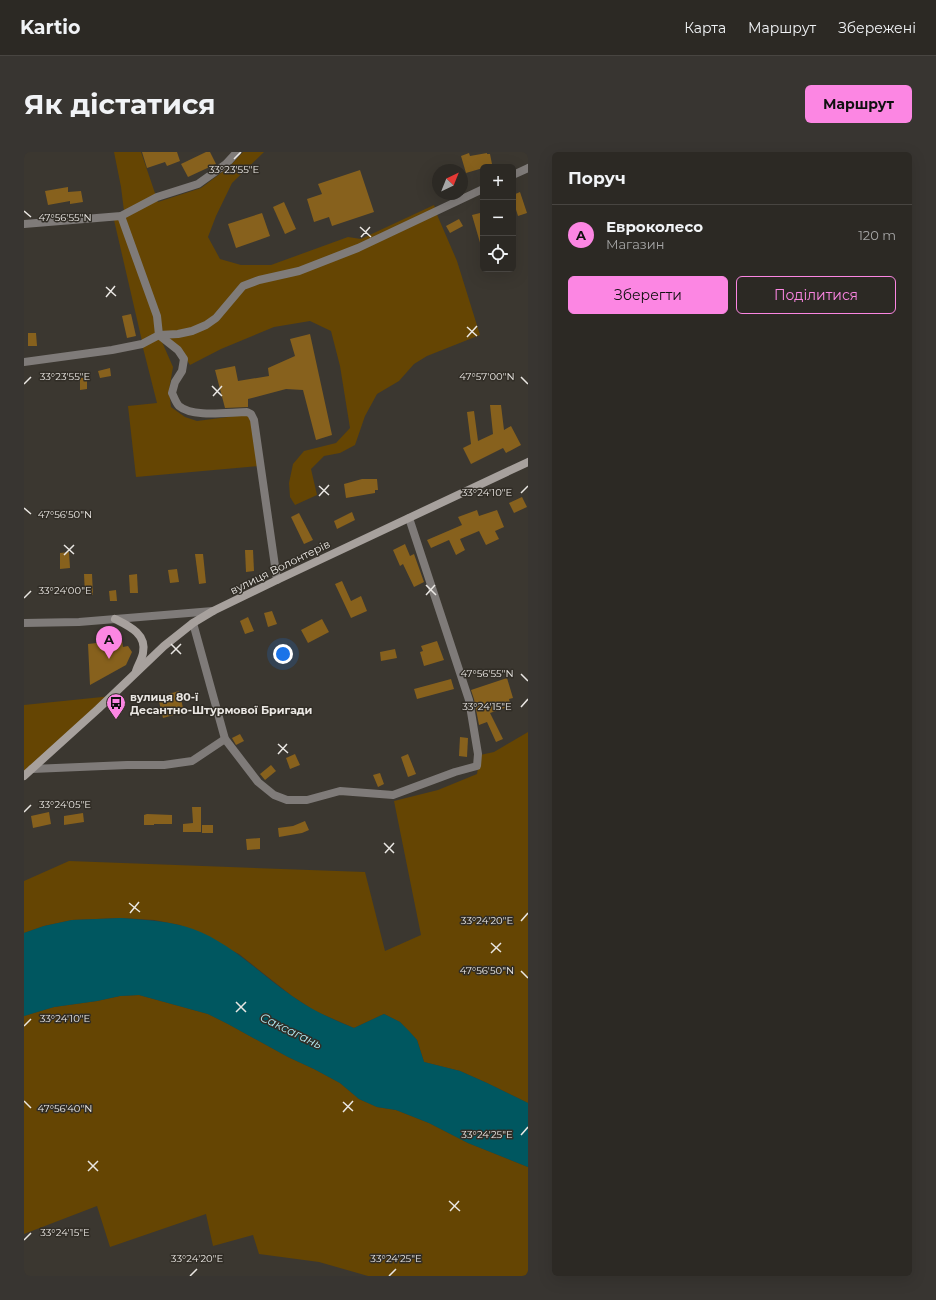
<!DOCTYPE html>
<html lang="uk">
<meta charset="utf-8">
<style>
body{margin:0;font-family:Montserrat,sans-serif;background:#383531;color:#f1f3f6}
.controls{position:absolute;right:12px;top:12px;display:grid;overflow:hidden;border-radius:6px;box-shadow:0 4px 16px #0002}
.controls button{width:36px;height:36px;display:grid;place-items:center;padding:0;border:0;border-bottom:1px solid #484541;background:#2c2924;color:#f1f3f6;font:20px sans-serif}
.compass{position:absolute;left:408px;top:12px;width:36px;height:36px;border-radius:50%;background:#2c2924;box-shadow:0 4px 16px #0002;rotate:43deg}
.you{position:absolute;left:259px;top:502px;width:14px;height:14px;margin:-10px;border:3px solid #fff;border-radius:50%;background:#1a73e8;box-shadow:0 0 0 6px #1a73e833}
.badge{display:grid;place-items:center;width:26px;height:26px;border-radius:50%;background:#fc86e3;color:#111;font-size:13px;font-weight:700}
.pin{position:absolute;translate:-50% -33px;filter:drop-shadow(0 1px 2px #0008)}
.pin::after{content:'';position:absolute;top:21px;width:14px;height:12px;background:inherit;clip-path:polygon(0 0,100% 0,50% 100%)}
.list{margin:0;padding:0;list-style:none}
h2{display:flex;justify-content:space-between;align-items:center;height:52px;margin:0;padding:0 16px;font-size:17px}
h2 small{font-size:13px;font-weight:400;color:#a6a6a6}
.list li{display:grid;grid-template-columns:26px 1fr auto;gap:12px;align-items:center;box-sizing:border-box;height:60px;padding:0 16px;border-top:1px solid #484541}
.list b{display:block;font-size:15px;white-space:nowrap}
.list p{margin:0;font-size:13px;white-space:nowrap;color:#a6a6a6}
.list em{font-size:13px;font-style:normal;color:#a6a6a6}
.actions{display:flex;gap:8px;padding:12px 16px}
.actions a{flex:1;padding:9px 0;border:1px solid #fc86e3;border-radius:6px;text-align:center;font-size:14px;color:#fc86e3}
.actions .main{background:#fc86e3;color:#111}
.icon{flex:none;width:22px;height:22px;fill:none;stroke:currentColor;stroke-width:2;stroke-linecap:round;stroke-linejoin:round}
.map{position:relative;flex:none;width:504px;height:1124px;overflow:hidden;border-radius:6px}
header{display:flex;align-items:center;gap:24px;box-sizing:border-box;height:56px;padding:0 20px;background:#2c2924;border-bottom:1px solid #484541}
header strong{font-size:19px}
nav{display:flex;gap:22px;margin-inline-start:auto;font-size:14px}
.intro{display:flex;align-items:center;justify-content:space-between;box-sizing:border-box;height:96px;padding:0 24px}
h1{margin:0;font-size:28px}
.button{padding:10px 18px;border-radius:6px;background:#fc86e3;color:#111;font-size:14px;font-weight:700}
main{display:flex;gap:24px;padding:0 24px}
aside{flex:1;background:#2c2924;border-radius:6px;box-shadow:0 4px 16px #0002}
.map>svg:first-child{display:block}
.green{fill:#654503}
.water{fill:#005760}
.building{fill:#87611d}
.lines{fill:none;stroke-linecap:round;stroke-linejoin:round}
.street{stroke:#7f7b79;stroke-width:8}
.secondary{stroke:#a7a19d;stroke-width:8}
.ticks{fill:none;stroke:#eae7e3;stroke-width:1.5}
.labels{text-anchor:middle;stroke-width:3;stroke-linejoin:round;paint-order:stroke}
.street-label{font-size:11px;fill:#eae7e3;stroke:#312d26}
.poi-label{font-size:11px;font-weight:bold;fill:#eae7e3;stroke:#312d26;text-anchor:start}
.water-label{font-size:12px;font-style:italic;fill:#b3edf5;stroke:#312d26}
.ticks-label{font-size:10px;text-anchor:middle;fill:#eae7e3;stroke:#312d26;stroke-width:3;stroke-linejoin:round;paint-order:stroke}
</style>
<header>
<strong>Kartio</strong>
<nav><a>Карта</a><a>Маршрут</a><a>Збережені</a></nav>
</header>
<div class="intro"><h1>Як дістатися</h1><a class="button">Маршрут</a></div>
<main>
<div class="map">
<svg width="504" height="1124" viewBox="0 0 504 1124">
<rect width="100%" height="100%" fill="#3b3730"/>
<!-- green -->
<g class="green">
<polygon points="90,0 117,0 134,50 177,36 205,15 219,0 240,0 208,31 192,64 184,85 196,107 217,113 247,113 324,85 337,87 410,53 414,65 433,109 456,183 403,204 390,212 375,229 353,242 341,264 331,293 316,301 300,304 287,317 293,343 271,353 266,345 265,331 269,312 280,299 312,291 326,276 316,214 307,179 286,169 250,175 197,197 166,213 155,196 139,180 101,67 97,35"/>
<polygon points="96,67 131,165 132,182 118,189 90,68"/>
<polygon points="135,183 149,215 145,238 147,255 161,265 173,269 227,262 236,314 112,325 104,254 133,251 118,192"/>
<polygon points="88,544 0,624 0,553"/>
<polygon points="504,580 504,951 463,931 436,919 400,910 393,888 376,870 360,862 330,876 291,859 268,844 215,802 156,773 130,768 97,766 48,768 20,774 0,781 0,729 45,709 341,720 361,799 397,783 370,649 414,638 453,622 456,603 470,600"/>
<polygon points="115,843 184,862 204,872 264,905 290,917 316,931 335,947 353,955 372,958 405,971 444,991 504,1015 504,1124 344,1124 295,1110 235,1102 229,1083 189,1094 182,1062 86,1095 73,1054 0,1082 0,864 30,855 73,849 96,844"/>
</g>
<!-- water -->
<path class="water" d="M97,766C122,768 146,769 169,777C207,791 235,821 268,844C287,858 308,867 330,876L360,862L376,870L385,879L393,888L400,910L436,919L463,931L504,951V1015L444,991L405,971L372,958L353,955L335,947L316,931L290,917L264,905L204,872L184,862L115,843L96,844L73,849L30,855L0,864V781L20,774L48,768Z"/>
<!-- building -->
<g class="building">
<polygon points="118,0 153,0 156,9 143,14 141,10 123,16"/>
<polygon points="182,0 186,0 192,12 164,25 157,12"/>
<polygon points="445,1 446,4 463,1 463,2 466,2 468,12 465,13 465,15 459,15 459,16 442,21 437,4"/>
<polygon points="336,18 350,60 308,74 305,65 290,70 283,47 298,42 294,32"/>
<polygon points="44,35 44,40 57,39 59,50 46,52 46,49 24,53 21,39"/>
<polygon points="496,40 503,61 494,64 489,48 489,43"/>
<polygon points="260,50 272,77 261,82 249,55"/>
<polygon points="238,61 246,84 212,96 204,72"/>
<polygon points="456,61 459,72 459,94 457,94 448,63"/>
<polygon points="435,67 439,74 426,81 422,74"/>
<polygon points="107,162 112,184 103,186 98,164"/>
<polygon points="4,181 12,181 13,194 4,194"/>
<polygon points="286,182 308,283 292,288 279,238 262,237 224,247 224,255 201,256 191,218 211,214 214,229 245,224 244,216 271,204 266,187"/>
<polygon points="86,216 87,224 76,226 74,219"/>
<polygon points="56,226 63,226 63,237 56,238"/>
<polygon points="466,253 477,253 480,278 487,274 497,293 482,301 479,296 447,312 439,296 447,292 443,260 450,259 454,289 469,282"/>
<polygon points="338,327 353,327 354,338 351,338 351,341 322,346 320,332"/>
<polygon points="498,345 503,355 490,361 485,351"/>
<polygon points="453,358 455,364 473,358 480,375 471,379 475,387 462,393 455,379 436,387 441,398 432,403 425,388 407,396 403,388 438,373 434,365"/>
<polygon points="328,360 331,368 313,377 310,369"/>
<polygon points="275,361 289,388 280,392 267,365"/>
<polygon points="381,392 386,404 390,402 400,430 390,435 379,412 376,414 369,398"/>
<polygon points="221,398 229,398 230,419 222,420"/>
<polygon points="45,400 46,416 36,417 36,401"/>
<polygon points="171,402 179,402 182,431 175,432"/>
<polygon points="153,417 155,430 146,431 144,418"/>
<polygon points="60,422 68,422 69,443 61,443"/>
<polygon points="113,422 114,441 106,441 105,423"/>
<polygon points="318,429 327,449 337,444 343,459 327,466 311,432"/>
<polygon points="92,438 93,449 86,449 85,439"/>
<polygon points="248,459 253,472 244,475 240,461"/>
<polygon points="224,465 230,479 221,482 216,469"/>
<polygon points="298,467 305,480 284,491 277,478"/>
<polygon points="98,488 99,495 104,494 108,500 102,513 66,533 64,492"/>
<polygon points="413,489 420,508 400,514 396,500 399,499 397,494"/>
<polygon points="371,497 373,506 357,509 356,500"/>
<polygon points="483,526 489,546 485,547 487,554 466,561 479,587 472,590 463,570 455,573 450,547 447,538"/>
<polygon points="427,527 430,537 393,547 390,537"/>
<polygon points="155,539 160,560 139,566 134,545"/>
<polygon points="216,582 220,589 212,593 208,586"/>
<polygon points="436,585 444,586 443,605 435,604"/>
<polygon points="271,602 276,613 266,617 262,606"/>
<polygon points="384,602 392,622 384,625 377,605"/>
<polygon points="247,613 252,619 241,628 236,622"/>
<polygon points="356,621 360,632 354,635 349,623"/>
<polygon points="168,655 177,655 177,680 159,680 159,672 169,671"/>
<polygon points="25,660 27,672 9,676 7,664"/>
<polygon points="59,661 60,670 40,673 40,664"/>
<polygon points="123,662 148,663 148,672 130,672 130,673 120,673 120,663"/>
<polygon points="281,669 285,678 278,681 255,685 254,676 269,674"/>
<rect x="178" y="673" width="11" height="8"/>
<polygon points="236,686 236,697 223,698 222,687"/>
</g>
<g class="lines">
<!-- street -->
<g class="street">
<polyline points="489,23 504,16"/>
<path d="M97,64L133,164L135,183L154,198L160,207L158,219L151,230L148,241C150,245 152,251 155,254C169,266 205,260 223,260L227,262L230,268L253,428"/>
<polyline points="0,72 97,64 133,45 174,32 202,12 213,0"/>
<polyline points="0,210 88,198 118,192 135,183 154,182 168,179 182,173 192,166 219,134 235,128 275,119 334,96 459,37"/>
<polyline points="0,471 55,470 189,459"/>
<polyline points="169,471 201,587 234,630 250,643 263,648 283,648 316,639 369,643 431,620 453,614 454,602 445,548 385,366"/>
<polyline points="8,617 103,613 140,613 168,609 201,587"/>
</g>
<!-- secondary -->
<g class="secondary">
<path d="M91,467C105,474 123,482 119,501C118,507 114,513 112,519"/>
<polyline points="0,624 74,557 140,494 169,471 189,459 253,428 504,310"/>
</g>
</g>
<!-- ticks -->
<path class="ticks" d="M210,7L217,0M0,59L7,65M336,75L347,85M337,85L346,75M82,135L92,144M82,145L91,134M443,175L453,184M443,185L453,174M497,225L504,232M0,232L7,225M188,234L198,244M189,244L198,234M295,334L305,343M497,341L504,334M295,344L305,333M0,356L7,362M40,393L50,402M40,403L50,393M402,433L412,443M402,443L411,433M0,446L7,439M147,492L157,502M147,502L157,492M497,522L504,529M497,555L504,547M254,592L264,601M254,602L263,592M0,660L7,653M360,691L370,701M361,701L370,691M105,751L116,760M106,761L115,750M497,769L504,761M467,791L477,800M467,801L477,791M497,819L504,826M212,850L222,860M212,860L222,850M0,874L7,867M0,949L7,956M319,950L329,959M319,960L329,949M497,983L504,975M64,1009L74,1019M64,1019L74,1009M425,1049L436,1059M426,1059L435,1049M0,1088L7,1081M166,1124L173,1117M365,1124L372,1117"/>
<!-- icons -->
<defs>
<symbol id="bus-pin" viewBox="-11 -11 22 30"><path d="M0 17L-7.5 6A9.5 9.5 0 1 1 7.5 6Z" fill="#fc86e3" stroke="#312d26"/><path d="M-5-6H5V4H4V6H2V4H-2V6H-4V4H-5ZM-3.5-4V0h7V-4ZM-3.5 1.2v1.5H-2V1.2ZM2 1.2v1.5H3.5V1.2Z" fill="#111"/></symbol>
</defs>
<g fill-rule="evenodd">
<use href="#bus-pin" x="81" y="540" width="22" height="30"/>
</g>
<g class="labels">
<!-- street labels -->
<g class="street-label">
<text transform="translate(256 415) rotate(-26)" y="4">вулиця Волонтерів</text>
</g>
<!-- poi labels -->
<g class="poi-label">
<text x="106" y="549">вулиця 80-ї<tspan x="106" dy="13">Десантно-Штурмової Бригади</tspan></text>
</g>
<!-- water labels -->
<g class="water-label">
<text transform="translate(267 879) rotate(26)" y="4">Саксагань</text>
</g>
</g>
<g class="ticks-label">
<text x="210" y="21">33°23'55"E</text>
<text x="41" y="69">47°56'55"N</text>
<text x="463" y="228">47°57'00"N</text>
<text x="41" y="228">33°23'55"E</text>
<text x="463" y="344">33°24'10"E</text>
<text x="41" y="366">47°56'50"N</text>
<text x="41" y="442">33°24'00"E</text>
<text x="463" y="525">47°56'55"N</text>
<text x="463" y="558">33°24'15"E</text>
<text x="41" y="656">33°24'05"E</text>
<text x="463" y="772">33°24'20"E</text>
<text x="463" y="822">47°56'50"N</text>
<text x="41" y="870">33°24'10"E</text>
<text x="41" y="960">47°56'40"N</text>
<text x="463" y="986">33°24'25"E</text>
<text x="41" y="1084">33°24'15"E</text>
<text x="173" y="1110">33°24'20"E</text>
<text x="372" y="1110">33°24'25"E</text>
</g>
</svg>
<div class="controls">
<button>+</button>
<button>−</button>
<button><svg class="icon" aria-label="locate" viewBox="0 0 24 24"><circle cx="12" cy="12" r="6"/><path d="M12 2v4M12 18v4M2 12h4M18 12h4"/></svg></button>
</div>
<svg class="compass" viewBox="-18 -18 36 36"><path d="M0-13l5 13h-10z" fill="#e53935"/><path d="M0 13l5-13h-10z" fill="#a6a6a6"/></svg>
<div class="you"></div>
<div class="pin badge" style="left:85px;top:507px">A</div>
</div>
<aside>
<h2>Поруч<small></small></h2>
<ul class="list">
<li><span class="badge">A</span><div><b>Евроколесо</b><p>Магазин</p></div><em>120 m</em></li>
</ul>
<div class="actions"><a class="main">Зберегти</a><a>Поділитися</a></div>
</aside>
</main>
